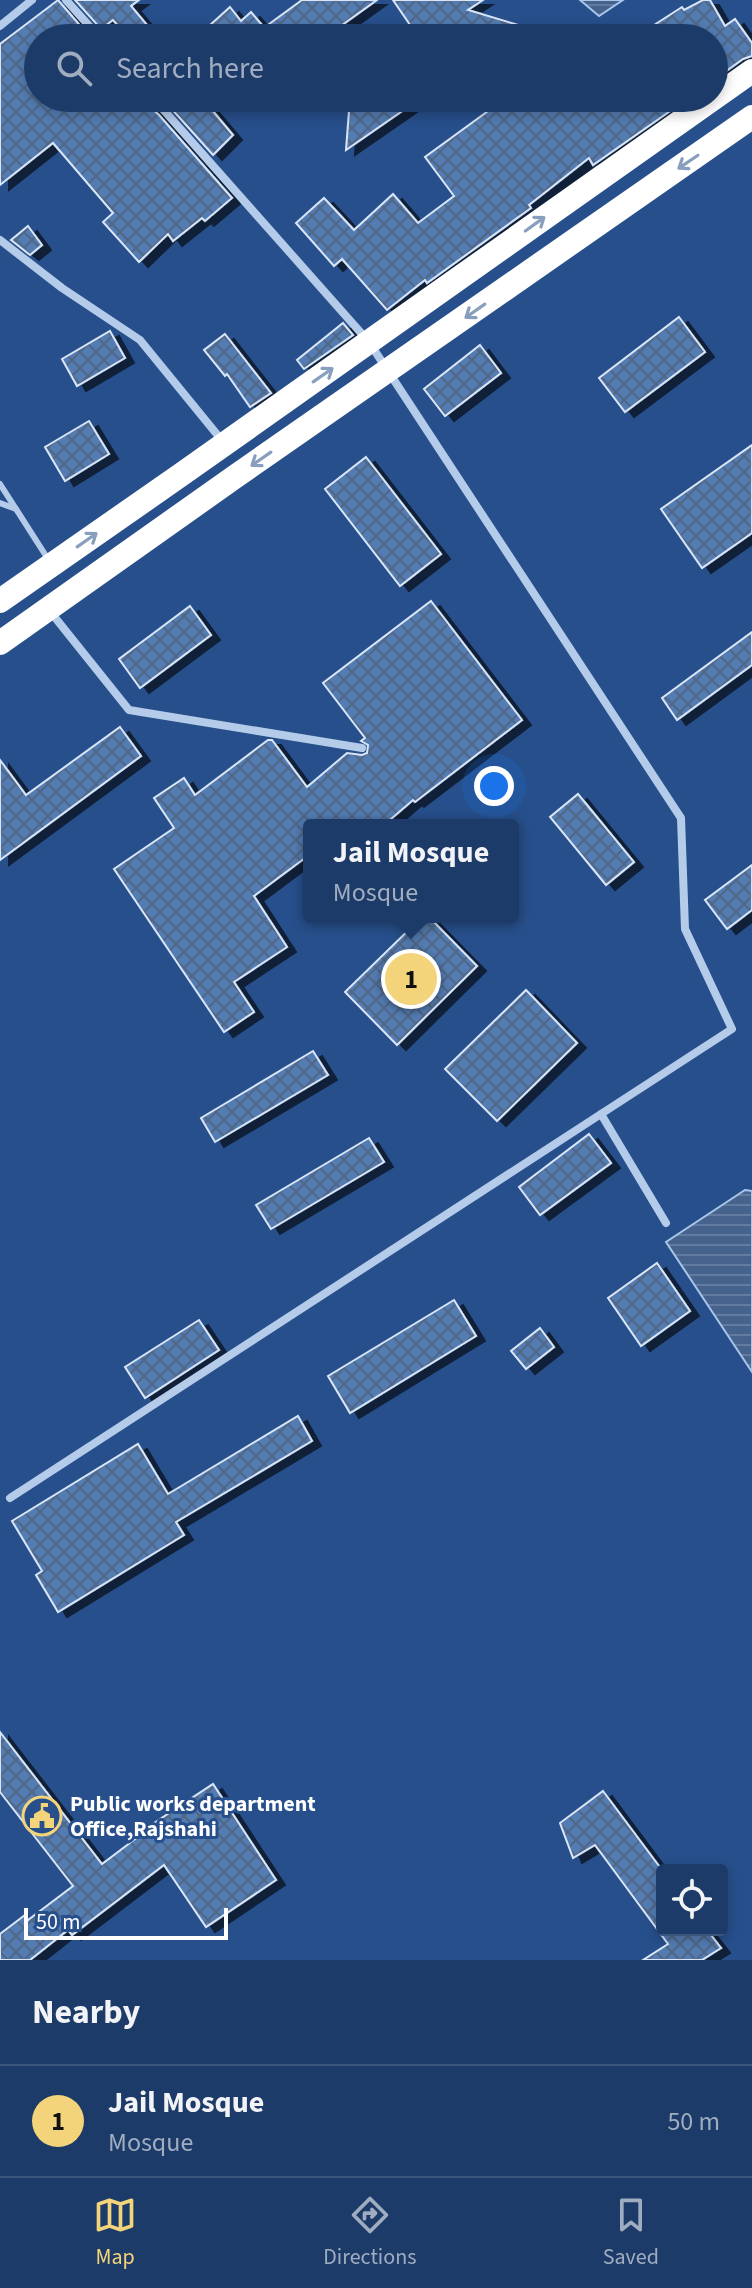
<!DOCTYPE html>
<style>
body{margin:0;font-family:"Source Sans 3",sans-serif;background:#25426e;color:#f1f3f6}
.controls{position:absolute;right:24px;bottom:24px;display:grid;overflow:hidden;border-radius:8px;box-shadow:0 4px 12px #0003}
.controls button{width:72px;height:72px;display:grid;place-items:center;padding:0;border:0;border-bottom:2px solid #3b557c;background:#1d3b68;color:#f1f3f6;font:40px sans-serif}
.scale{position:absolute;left:24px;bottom:20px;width:204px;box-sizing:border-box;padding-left:8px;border:4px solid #fff;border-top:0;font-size:22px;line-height:28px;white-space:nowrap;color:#fff;-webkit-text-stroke:6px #274f8b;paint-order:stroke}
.you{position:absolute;left:494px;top:786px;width:28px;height:28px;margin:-20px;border:6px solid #fff;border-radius:50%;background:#1a73e8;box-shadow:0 0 0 12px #1a73e833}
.badge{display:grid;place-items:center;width:52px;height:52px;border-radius:50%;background:#f3d47a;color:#111;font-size:26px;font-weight:700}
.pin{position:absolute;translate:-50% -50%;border:4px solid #fff;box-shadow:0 2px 8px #0006}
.popup{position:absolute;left:303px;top:819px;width:216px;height:104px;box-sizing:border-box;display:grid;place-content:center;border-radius:8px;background:#1d3b68;filter:drop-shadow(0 2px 6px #0005);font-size:26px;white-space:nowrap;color:#a0adc0}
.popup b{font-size:30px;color:#f1f3f6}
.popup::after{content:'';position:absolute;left:50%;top:100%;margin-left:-16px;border:16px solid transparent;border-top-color:#1d3b68}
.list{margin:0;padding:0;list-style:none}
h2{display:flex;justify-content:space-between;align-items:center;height:104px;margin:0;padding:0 32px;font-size:34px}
h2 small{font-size:26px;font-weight:400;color:#a0adc0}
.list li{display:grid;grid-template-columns:52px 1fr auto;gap:24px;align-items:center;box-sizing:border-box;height:112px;padding:0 32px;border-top:2px solid #3b557c}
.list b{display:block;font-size:30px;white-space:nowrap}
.list p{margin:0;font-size:26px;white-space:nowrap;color:#a0adc0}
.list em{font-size:26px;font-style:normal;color:#a0adc0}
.icon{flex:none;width:44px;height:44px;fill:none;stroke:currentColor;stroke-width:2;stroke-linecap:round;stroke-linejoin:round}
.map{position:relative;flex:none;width:752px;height:1960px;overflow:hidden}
.search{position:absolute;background:#1d3b68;box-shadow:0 4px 12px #0003;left:24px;right:24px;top:24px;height:88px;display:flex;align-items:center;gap:20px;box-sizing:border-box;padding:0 28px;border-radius:44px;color:#a0adc0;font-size:30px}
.sheet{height:216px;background:#1d3b68}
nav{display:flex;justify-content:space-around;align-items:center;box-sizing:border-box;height:112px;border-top:2px solid #3b557c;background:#1d3b68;font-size:22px;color:#a0adc0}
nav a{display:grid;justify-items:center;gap:4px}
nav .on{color:#f3d47a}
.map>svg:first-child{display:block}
.water{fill:url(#water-rules);stroke:#a9c5ea;stroke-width:2}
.building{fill:url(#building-cross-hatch);stroke:#d9e6f8;stroke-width:2;filter:url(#shadow)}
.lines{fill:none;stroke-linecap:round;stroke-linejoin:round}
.lane{stroke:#b5cbea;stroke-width:6}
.street{stroke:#b5cbea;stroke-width:8}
.highway{stroke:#fff;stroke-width:24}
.oneway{stroke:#889ebf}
.labels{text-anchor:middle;stroke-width:6;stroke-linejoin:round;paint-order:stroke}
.poi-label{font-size:22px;font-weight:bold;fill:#fff;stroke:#274f8b;text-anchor:start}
</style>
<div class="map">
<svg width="752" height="1960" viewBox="0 0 752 1960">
<defs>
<pattern id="water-rules" width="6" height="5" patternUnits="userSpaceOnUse" patternTransform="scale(2)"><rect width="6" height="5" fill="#46638e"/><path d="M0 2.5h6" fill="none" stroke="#627a9f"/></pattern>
<pattern id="building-cross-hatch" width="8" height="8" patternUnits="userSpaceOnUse" patternTransform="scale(2)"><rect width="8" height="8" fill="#537bb3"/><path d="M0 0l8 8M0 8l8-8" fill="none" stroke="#506685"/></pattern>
<filter id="shadow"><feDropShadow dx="9" dy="5" stdDeviation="0" flood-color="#0009"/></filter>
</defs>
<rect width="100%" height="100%" fill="#274f8b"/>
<!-- water -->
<g class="water">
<polygon points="580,0 623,0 599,16"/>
<polygon points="745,1190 752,1191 752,1372 666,1242"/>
</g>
<!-- building -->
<g class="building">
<polygon points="58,0 90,37 38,38 38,98 140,98 159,115 232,198 205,221 202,218 173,241 168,234 139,262 103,222 113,213 53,143 0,185 0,44"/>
<polygon points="75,0 139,0 131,6 158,38 129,38 113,20 101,29"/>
<polygon points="302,0 377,0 324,38 306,38 265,27"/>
<polygon points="393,0 483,0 468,10 542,32 541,38 419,38"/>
<polygon points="703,0 710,0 725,26 735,19 752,43 752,56 743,59 714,80 714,38 634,38 682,7 684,10"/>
<polygon points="230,7 241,21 251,12 273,38 222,38 210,25"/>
<polygon points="178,98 202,98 233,135 213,155 169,106"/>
<polygon points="350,98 421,98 346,150"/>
<polygon points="506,98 667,98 673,109 593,165 589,158 529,205 531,208 427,283 425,280 387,310 342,259 334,266 296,223 324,198 354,230 393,194 418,223 454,196 425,157"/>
<polygon points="28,226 42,245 30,255 11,240"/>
<polygon points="679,317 705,352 625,412 599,378"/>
<polygon points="343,323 353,335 304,369 297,360"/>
<polygon points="110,331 125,358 77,386 62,359"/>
<polygon points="225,334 271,393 250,407 227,374 225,376 204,350"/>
<polygon points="480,345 501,373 445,416 424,389"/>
<polygon points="89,421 109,454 65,481 45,447"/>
<polygon points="752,445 752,533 702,568 661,509"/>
<polygon points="366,457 441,554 400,586 325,489"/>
<polygon points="431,601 522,720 415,802 413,800 384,825 309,825 309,855 254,896 287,947 234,982 254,1012 224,1032 114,869 174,828 154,798 184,778 195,795 268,740 272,740 307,787 347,753 362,755 367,753 368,745 361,741 365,738 323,683"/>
<polygon points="190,606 211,635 140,688 119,659"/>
<polygon points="752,632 752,665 677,720 662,698"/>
<polygon points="120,727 141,756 0,860 0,760 26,795"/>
<polygon points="578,794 634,862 606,885 550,817"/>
<polygon points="752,865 752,910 727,929 705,900"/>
<polygon points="422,917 429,917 477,966 397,1045 345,992"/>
<polygon points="526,990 577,1043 497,1121 445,1069"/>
<polygon points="313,1051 328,1075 215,1142 201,1118"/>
<polygon points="589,1134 611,1163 540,1215 519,1187"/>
<polygon points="369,1138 384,1162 271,1229 256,1205"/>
<polygon points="657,1263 690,1311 641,1346 608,1298"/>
<polygon points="454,1300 476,1336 350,1413 328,1376"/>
<polygon points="199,1320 219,1350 145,1398 125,1367"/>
<polygon points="540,1328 554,1347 526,1369 511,1351"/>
<polygon points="298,1416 312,1441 176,1522 184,1535 58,1612 36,1575 42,1571 12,1521 138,1444 168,1494"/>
<polygon points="0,1732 102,1864 143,1833 142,1831 213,1784 276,1880 206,1927 164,1865 72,1935 68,1930 30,1960 0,1960 0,1934 25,1915 28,1920 73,1886 0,1792"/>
<polygon points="603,1791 662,1870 662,1930 707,1930 721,1948 702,1960 643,1960 668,1944 595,1845 573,1858 560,1823"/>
</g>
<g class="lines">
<!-- lane -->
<g class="lane">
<polyline points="0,484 16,509"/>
<polyline points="0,503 16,509 48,559"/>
</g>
<!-- street -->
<g class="street">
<polyline points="66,0 100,38"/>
<polyline points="0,26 32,0"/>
<polyline points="153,98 369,342 681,818 685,929 732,1029 601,1114 666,1223"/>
<polyline points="0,240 62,288 140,340 224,443"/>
<polyline points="49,610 129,710 362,748"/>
<polyline points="10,1498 601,1114"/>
</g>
<!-- highway -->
<g class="highway">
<polyline points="0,601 182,474 752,71"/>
<polyline points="0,643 236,476 752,117"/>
</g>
</g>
<!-- one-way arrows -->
<defs><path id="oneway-shaft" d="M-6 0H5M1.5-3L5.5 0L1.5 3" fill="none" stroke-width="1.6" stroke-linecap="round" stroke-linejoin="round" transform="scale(2)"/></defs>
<g class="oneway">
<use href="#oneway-shaft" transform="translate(688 162) rotate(146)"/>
<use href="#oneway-shaft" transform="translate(535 224) rotate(-36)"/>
<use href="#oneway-shaft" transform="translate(475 311) rotate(145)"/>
<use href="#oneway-shaft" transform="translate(323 375) rotate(-35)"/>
<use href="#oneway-shaft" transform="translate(261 459) rotate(145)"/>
<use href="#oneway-shaft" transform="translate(87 540) rotate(-35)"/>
</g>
<!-- icons -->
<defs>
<symbol id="civic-ring" viewBox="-11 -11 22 22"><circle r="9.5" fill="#274f8b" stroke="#f3d47a" stroke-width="1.5"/><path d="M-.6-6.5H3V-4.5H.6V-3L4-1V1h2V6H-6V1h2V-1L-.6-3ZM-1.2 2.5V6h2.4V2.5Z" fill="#f3d47a"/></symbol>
</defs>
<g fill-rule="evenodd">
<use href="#civic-ring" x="20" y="1794" width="44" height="44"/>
</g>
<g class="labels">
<!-- poi labels -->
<g class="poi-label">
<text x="70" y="1811">Public works department<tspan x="70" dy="25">Office,Rajshahi</tspan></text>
</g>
</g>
</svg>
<div class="controls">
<button><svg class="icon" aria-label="locate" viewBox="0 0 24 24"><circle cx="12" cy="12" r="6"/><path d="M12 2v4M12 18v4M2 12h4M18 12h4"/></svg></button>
</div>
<div class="scale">50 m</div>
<div class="you"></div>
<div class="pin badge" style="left:411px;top:979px">1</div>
<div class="popup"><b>Jail Mosque</b>Mosque</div>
<div class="search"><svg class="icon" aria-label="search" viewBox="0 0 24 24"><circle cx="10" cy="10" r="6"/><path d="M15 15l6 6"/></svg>Search here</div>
</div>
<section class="sheet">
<h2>Nearby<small></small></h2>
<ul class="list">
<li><span class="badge">1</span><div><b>Jail Mosque</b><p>Mosque</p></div><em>50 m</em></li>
</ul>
</section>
<nav>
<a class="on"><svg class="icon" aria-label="map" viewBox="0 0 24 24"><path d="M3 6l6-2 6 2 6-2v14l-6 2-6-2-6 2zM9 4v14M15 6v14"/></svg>Map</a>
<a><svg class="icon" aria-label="directions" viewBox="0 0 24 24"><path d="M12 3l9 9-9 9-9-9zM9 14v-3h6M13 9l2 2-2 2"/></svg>Directions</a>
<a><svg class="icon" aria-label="saved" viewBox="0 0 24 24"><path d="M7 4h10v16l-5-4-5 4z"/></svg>Saved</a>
</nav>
